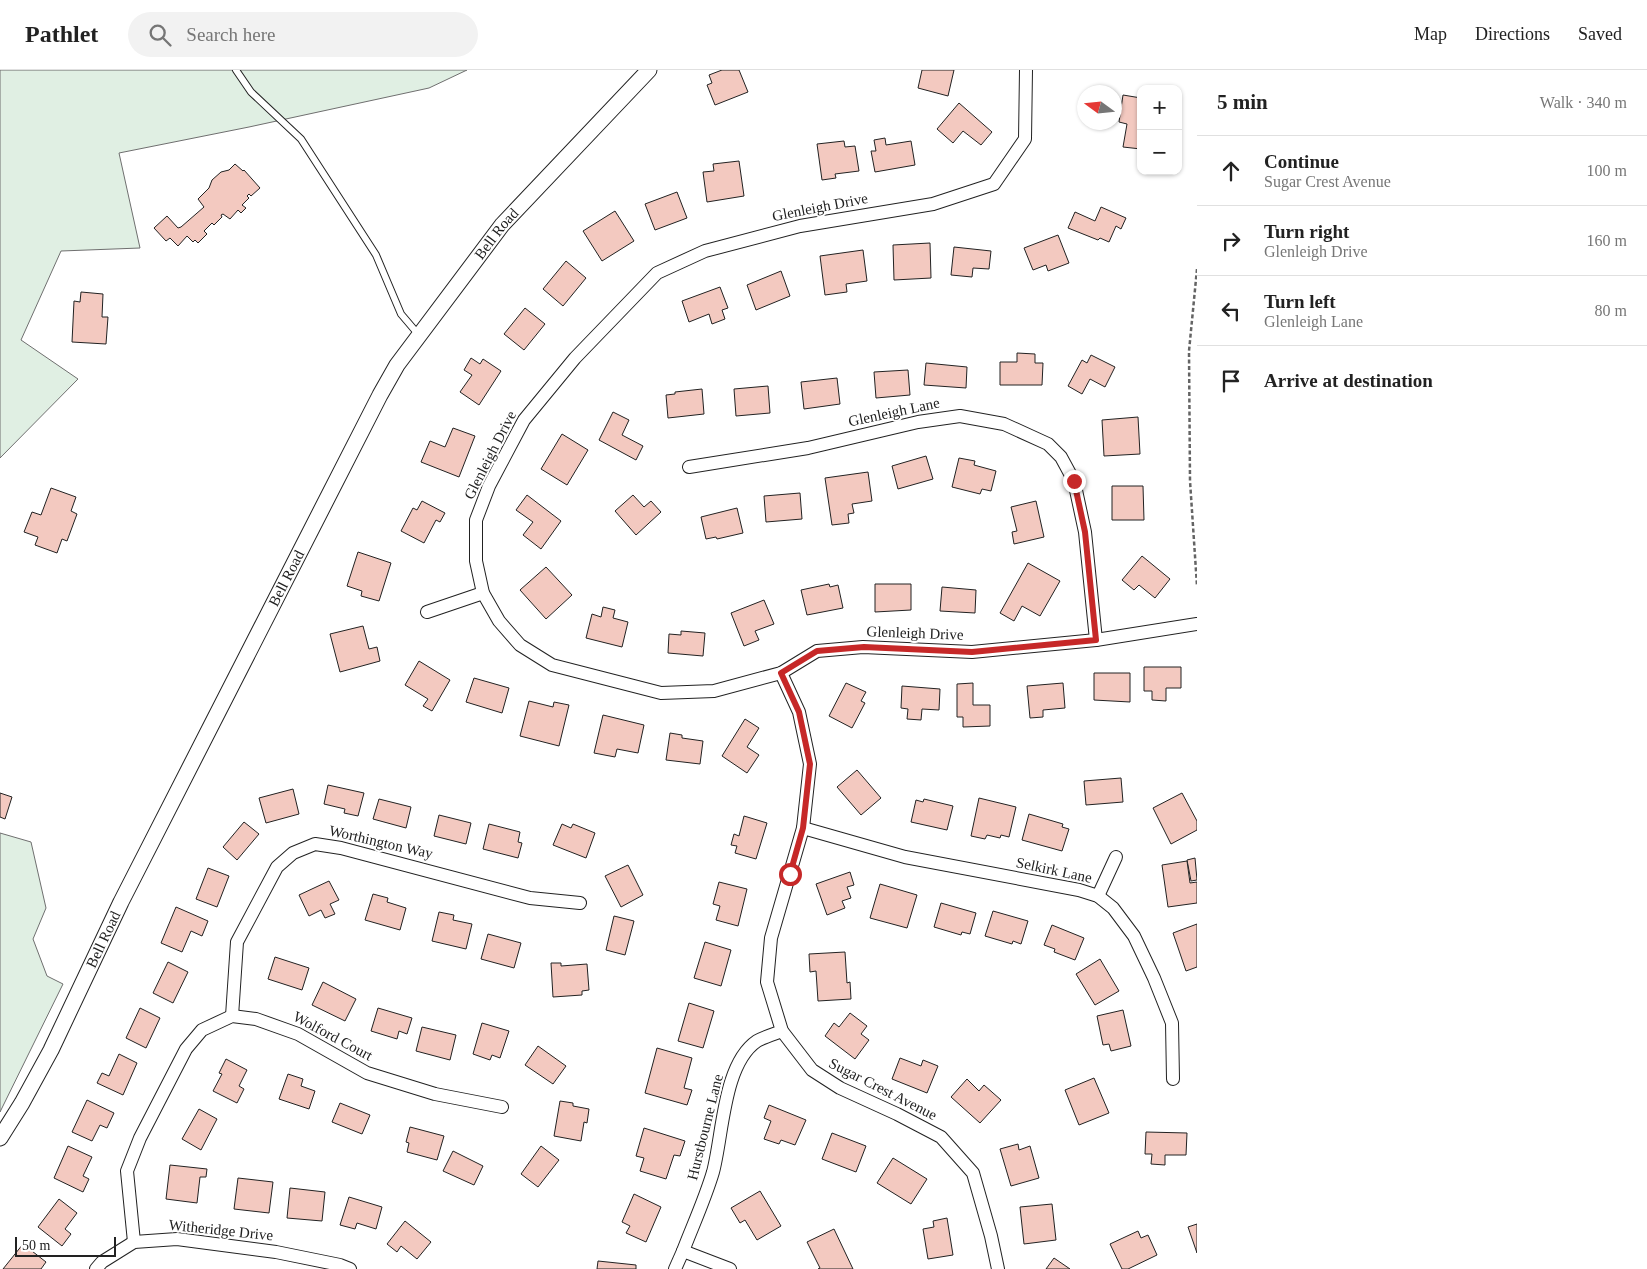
<!DOCTYPE html>
<meta charset="utf-8">
<style>
body{margin:0;font-family:"Times New Roman",serif;background:#f2f2f2;color:#222}
.controls{position:absolute;right:15px;top:15px;display:grid;overflow:hidden;border-radius:10px;box-shadow:0 1px 4px #0004}
.controls button{width:45px;height:45px;display:grid;place-items:center;padding:0;border:0;border-bottom:1px solid #e0e0e0;background:#fff;color:#222;font:25px sans-serif}
.compass{position:absolute;left:1077px;top:15px;width:45px;height:45px;border-radius:50%;background:#fff;box-shadow:0 1px 4px #0004;rotate:285deg}
.scale{position:absolute;left:15px;bottom:12px;width:101px;box-sizing:border-box;padding-left:5px;border:2px solid #222;border-top:0;font-size:14px;line-height:18px;white-space:nowrap;color:#222;-webkit-text-stroke:4px #fff;paint-order:stroke}
.stop{position:absolute;width:15px;height:15px;margin:-11px;border:4px solid #c62828;border-radius:50%;background:#fff}
.stop.end{background:#c62828;border-color:#fff;box-shadow:0 1px 5px #0008}
.list{margin:0;padding:0;list-style:none}
h2{display:flex;justify-content:space-between;align-items:center;height:65px;margin:0;padding:0 20px;font-size:21px}
h2 small{font-size:16px;font-weight:400;color:#767676}
.list li{display:grid;grid-template-columns:32px 1fr auto;gap:15px;align-items:center;box-sizing:border-box;height:70px;padding:0 20px;border-top:1px solid #e0e0e0}
.list b{display:block;font-size:19px;white-space:nowrap}
.list p{margin:0;font-size:16px;white-space:nowrap;color:#767676}
.list em{font-size:16px;font-style:normal;color:#767676}
.icon{flex:none;width:28px;height:28px;fill:none;stroke:currentColor;stroke-width:2;stroke-linecap:round;stroke-linejoin:round}
.map{position:relative;flex:none;width:1197px;height:1199px;overflow:hidden}
header{display:flex;align-items:center;gap:30px;box-sizing:border-box;height:70px;padding:0 25px;background:#fff;border-bottom:1px solid #e0e0e0}
header strong{font-size:24px}
nav{display:flex;gap:28px;margin-inline-start:auto;font-size:18px}
.search{width:350px;height:45px;background:#f2f2f2;display:flex;align-items:center;gap:12px;box-sizing:border-box;padding:0 18px;border-radius:28px;color:#767676;font-size:19px}
main{display:flex}
aside{flex:1;background:#fff}
.map>svg:first-child{display:block}
.green{fill:#e0efe3;stroke:#6f6f6f}
.building{fill:#f3c9c0;stroke:#222}
.lines{fill:none;stroke-linecap:round;stroke-linejoin:round}
.service-casing{stroke:#222;stroke-width:8}
.minor-casing{stroke:#222;stroke-width:14}
.tertiary-casing{stroke:#222;stroke-width:17}
.path{stroke:#646464;stroke-width:2.5;stroke-dasharray:4 2.5;stroke-linecap:butt}
.service{stroke:#fff;stroke-width:6}
.minor{stroke:#fff;stroke-width:12}
.tertiary{stroke:#fff;stroke-width:15}
.route{stroke:#c62828;stroke-width:6}
.labels{text-anchor:middle;stroke-width:4;stroke-linejoin:round;paint-order:stroke}
.street-label{font-size:15px;fill:#222;stroke:#fff}
</style>
<header>
<strong>Pathlet</strong>
<div class="search"><svg class="icon" aria-label="search" viewBox="0 0 24 24"><circle cx="10" cy="10" r="6"/><path d="M15 15l6 6"/></svg>Search here</div>
<nav><a>Map</a><a>Directions</a><a>Saved</a></nav>
</header>
<main>
<div class="map">
<svg width="1197" height="1199" viewBox="0 0 1197 1199">
<rect width="100%" height="100%" fill="#fff"/>
<!-- green -->
<g class="green">
<polygon points="0,0 467,0 429,18 249,57 119,83 140,178 61,181 21,270 78,309 0,388"/>
<polygon points="0,763 31,772 46,838 33,869 47,906 63,914 0,1042"/>
</g>
<!-- building -->
<g class="building">
<polygon points="722,0 739,0 748,22 715,35 707,15 712,13 709,5"/>
<polygon points="922,0 954,0 948,26 918,18"/>
<polygon points="1123,25 1141,28 1141,79 1123,77 1127,54 1119,52"/>
<polygon points="959,33 992,62 981,75 963,61 953,73 937,59"/>
<polygon points="885,68 886,75 911,71 915,95 875,102 871,81 876,81 874,70"/>
<polygon points="844,71 845,77 855,76 859,101 835,104 836,108 822,110 817,74"/>
<polygon points="739,91 744,126 707,132 703,102 714,101 713,94"/>
<polygon points="235,94 243,101 244,100 260,118 251,126 249,124 247,126 249,128 242,135 246,138 241,143 238,140 230,149 223,144 221,145 222,147 214,155 212,153 204,161 207,164 198,173 195,170 193,172 187,166 178,176 170,168 166,171 154,158 167,146 178,158 181,157 204,137 198,129 209,118 212,110 221,102 229,100"/>
<polygon points="677,122 687,148 655,160 645,134"/>
<polygon points="1101,137 1126,148 1121,159 1116,156 1109,172 1100,168 1098,170 1068,158 1075,142 1095,151"/>
<polygon points="615,141 634,171 602,191 583,161"/>
<polygon points="1058,165 1069,193 1048,201 1046,195 1033,200 1024,178"/>
<polygon points="930,173 931,208 894,210 893,175"/>
<polygon points="954,177 991,181 989,199 973,198 972,207 951,205"/>
<polygon points="863,180 867,211 846,214 847,222 825,225 820,186"/>
<polygon points="566,191 586,208 563,236 543,219"/>
<polygon points="781,201 790,226 756,240 747,215"/>
<polygon points="720,217 728,238 722,240 725,249 712,254 709,244 689,252 682,231"/>
<polygon points="81,222 103,224 102,247 108,247 106,274 72,272 74,231 80,232"/>
<polygon points="525,238 545,254 524,280 504,264"/>
<polygon points="1017,283 1035,284 1035,293 1043,293 1042,315 1000,315 1000,292 1017,292"/>
<polygon points="1091,285 1115,297 1105,317 1090,309 1082,324 1068,316 1082,290 1087,293"/>
<polygon points="471,288 480,294 483,289 501,301 479,335 460,322 472,305 464,300"/>
<polygon points="926,293 967,297 966,318 924,315"/>
<polygon points="908,300 910,325 876,328 874,302"/>
<polygon points="837,308 840,334 804,339 801,312"/>
<polygon points="768,316 770,343 736,346 734,319"/>
<polygon points="702,319 704,344 668,348 666,325 675,324 675,322"/>
<polygon points="613,342 629,350 622,365 643,376 636,390 599,370"/>
<polygon points="1138,347 1140,384 1104,386 1102,350"/>
<polygon points="453,358 475,366 459,407 421,392 430,371 445,377"/>
<polygon points="562,364 588,380 567,415 541,399"/>
<polygon points="926,386 933,409 898,419 892,396"/>
<polygon points="959,388 975,391 974,395 996,401 991,421 982,419 980,424 952,417"/>
<polygon points="868,402 872,431 852,434 854,443 848,444 849,453 832,455 825,408"/>
<polygon points="1112,416 1143,416 1144,450 1112,450"/>
<polygon points="51,418 76,427 71,441 77,444 67,471 62,469 57,483 35,475 38,467 24,462 32,442 41,445"/>
<polygon points="800,423 802,449 766,452 764,426"/>
<polygon points="527,425 561,451 541,479 523,465 533,452 516,440"/>
<polygon points="633,425 644,437 651,431 661,442 636,465 615,441"/>
<polygon points="422,431 445,443 440,452 436,450 424,473 401,461 413,438 417,440"/>
<polygon points="1036,431 1044,467 1014,474 1012,462 1017,461 1011,437"/>
<polygon points="737,438 743,463 717,469 716,467 706,469 701,447"/>
<polygon points="358,482 391,493 379,531 361,526 362,521 347,516"/>
<polygon points="1142,486 1170,509 1155,528 1139,515 1134,520 1122,510"/>
<polygon points="1028,493 1060,511 1040,546 1022,536 1014,551 1000,543"/>
<polygon points="546,497 572,525 546,549 520,520"/>
<polygon points="829,514 830,517 838,515 843,538 807,545 801,520"/>
<polygon points="875,514 911,514 911,540 875,542"/>
<polygon points="942,517 976,520 975,543 940,541"/>
<polygon points="764,530 774,554 755,561 759,570 744,576 731,543"/>
<polygon points="603,537 615,540 613,548 628,552 622,577 586,568 592,544 601,547"/>
<polygon points="363,556 369,579 377,577 380,591 340,602 330,564"/>
<polygon points="681,561 705,563 703,586 668,583 669,564 681,565"/>
<polygon points="419,591 450,610 432,641 423,636 428,629 405,615"/>
<polygon points="1144,597 1181,597 1181,618 1166,618 1166,631 1152,630 1152,621 1144,621"/>
<polygon points="1094,603 1130,603 1130,632 1094,630"/>
<polygon points="474,608 509,618 502,643 466,632"/>
<polygon points="846,613 866,622 861,631 865,633 852,658 829,646"/>
<polygon points="973,613 973,635 990,635 990,656 963,657 963,647 957,647 957,614"/>
<polygon points="1063,613 1065,638 1043,640 1043,647 1030,648 1027,616"/>
<polygon points="902,616 940,619 939,640 922,639 921,650 907,649 908,639 901,638"/>
<polygon points="529,631 553,637 554,632 569,635 559,676 520,666"/>
<polygon points="603,645 644,655 638,683 617,679 615,687 594,683"/>
<polygon points="745,649 759,658 747,677 759,685 747,703 722,686"/>
<polygon points="670,663 682,665 682,668 703,671 700,694 666,690"/>
<polygon points="857,700 881,728 861,745 837,717"/>
<polygon points="1121,708 1123,732 1086,735 1084,711"/>
<polygon points="328,715 364,723 358,746 344,743 345,739 324,734"/>
<polygon points="293,719 299,744 266,753 259,728"/>
<polygon points="0,723 12,727 5,749 0,747"/>
<polygon points="1182,723 1197,751 1197,760 1171,774 1153,738"/>
<polygon points="979,728 1016,737 1009,767 1001,765 1000,768 987,765 985,769 971,766"/>
<polygon points="379,729 411,737 406,758 373,749"/>
<polygon points="924,729 953,736 947,760 911,752 916,730 923,732"/>
<polygon points="1029,744 1063,754 1062,757 1069,759 1062,781 1022,770"/>
<polygon points="439,745 471,753 466,774 434,766"/>
<polygon points="744,746 767,753 756,789 735,783 737,776 731,775 734,764 739,766"/>
<polygon points="244,752 259,764 237,790 223,777"/>
<polygon points="489,754 520,762 518,772 522,773 518,788 483,779"/>
<polygon points="562,754 571,758 573,754 595,763 586,788 553,775"/>
<polygon points="1195,788 1197,810 1191,811 1187,790"/>
<polygon points="1187,791 1190,813 1197,812 1197,833 1168,837 1162,795"/>
<polygon points="628,795 643,825 621,837 605,806"/>
<polygon points="208,798 229,806 217,837 196,829"/>
<polygon points="850,802 854,815 847,817 851,828 842,831 845,838 827,845 816,814"/>
<polygon points="329,811 339,830 330,834 335,844 325,848 321,840 309,846 299,825"/>
<polygon points="719,812 747,819 738,856 716,850 720,836 713,834"/>
<polygon points="880,814 917,825 907,858 870,848"/>
<polygon points="373,824 388,828 387,832 406,838 400,860 365,850"/>
<polygon points="941,833 976,843 970,864 962,862 961,865 934,857"/>
<polygon points="176,837 208,851 202,866 191,861 182,882 161,873"/>
<polygon points="993,841 1028,851 1021,874 1013,871 1012,874 985,866"/>
<polygon points="439,842 454,845 453,850 472,854 466,879 432,871"/>
<polygon points="614,846 634,851 625,885 606,880"/>
<polygon points="1197,854 1197,897 1186,901 1173,863"/>
<polygon points="1052,855 1084,868 1075,890 1054,882 1055,879 1044,875"/>
<polygon points="488,864 521,873 514,898 481,889"/>
<polygon points="705,872 731,880 721,916 694,908"/>
<polygon points="845,882 847,913 850,912 851,929 818,931 816,901 810,902 809,884"/>
<polygon points="275,887 309,898 302,920 268,909"/>
<polygon points="1100,889 1119,921 1095,935 1076,904"/>
<polygon points="168,892 188,902 173,933 153,923"/>
<polygon points="551,893 561,893 561,896 587,894 589,920 582,921 582,925 553,927"/>
<polygon points="323,912 356,929 345,951 312,935"/>
<polygon points="689,933 714,941 703,978 678,971"/>
<polygon points="140,938 160,948 146,978 126,968"/>
<polygon points="378,938 412,948 407,964 399,961 397,969 371,961"/>
<polygon points="1123,940 1131,976 1111,981 1109,974 1103,975 1097,946"/>
<polygon points="850,943 867,956 861,964 869,970 855,989 825,966 834,953 839,957"/>
<polygon points="482,953 509,961 500,988 492,985 490,990 473,984"/>
<polygon points="422,957 456,965 450,990 416,981"/>
<polygon points="538,976 566,996 553,1014 525,995"/>
<polygon points="657,978 692,988 684,1018 692,1020 687,1035 645,1023"/>
<polygon points="119,984 137,993 123,1025 97,1013 102,1003 109,1006"/>
<polygon points="900,988 921,996 923,990 938,996 927,1023 892,1009"/>
<polygon points="226,989 247,1000 239,1016 244,1019 237,1033 213,1021 222,1004 219,1003"/>
<polygon points="288,1004 303,1009 301,1016 315,1021 309,1039 279,1029"/>
<polygon points="1094,1008 1109,1043 1079,1055 1065,1020"/>
<polygon points="967,1009 979,1021 984,1015 1001,1030 980,1053 951,1027"/>
<polygon points="87,1030 114,1043 107,1058 100,1055 92,1071 72,1062"/>
<polygon points="560,1031 573,1033 573,1036 589,1039 587,1053 584,1052 581,1071 554,1066"/>
<polygon points="340,1033 370,1045 362,1064 332,1052"/>
<polygon points="769,1035 806,1050 795,1075 781,1070 779,1074 764,1069 771,1051 764,1048"/>
<polygon points="199,1039 217,1049 201,1080 182,1069"/>
<polygon points="410,1057 444,1066 437,1090 407,1082 409,1073 406,1072"/>
<polygon points="644,1058 685,1071 680,1086 674,1085 666,1109 640,1101 644,1088 636,1086"/>
<polygon points="1146,1062 1187,1063 1186,1085 1165,1085 1165,1095 1151,1094 1152,1084 1145,1084"/>
<polygon points="832,1063 866,1076 856,1102 822,1089"/>
<polygon points="1018,1074 1019,1080 1030,1076 1039,1108 1011,1116 1000,1079"/>
<polygon points="68,1076 92,1087 83,1106 89,1109 83,1122 54,1108"/>
<polygon points="541,1076 559,1090 538,1117 521,1104"/>
<polygon points="453,1081 483,1096 474,1115 443,1101"/>
<polygon points="893,1088 927,1109 911,1134 877,1113"/>
<polygon points="170,1095 207,1099 206,1107 200,1107 197,1133 166,1129"/>
<polygon points="238,1108 273,1112 269,1143 234,1139"/>
<polygon points="290,1118 325,1122 322,1151 287,1148"/>
<polygon points="760,1121 781,1156 757,1170 745,1150 740,1153 731,1138"/>
<polygon points="634,1124 661,1137 646,1172 626,1163 630,1156 622,1152"/>
<polygon points="349,1127 382,1137 376,1159 357,1153 355,1159 340,1155"/>
<polygon points="59,1129 77,1143 65,1159 71,1164 62,1176 38,1157"/>
<polygon points="1052,1134 1056,1170 1024,1174 1020,1137"/>
<polygon points="947,1148 953,1185 928,1189 923,1159 934,1157 933,1151"/>
<polygon points="405,1151 431,1172 417,1189 401,1176 397,1182 387,1174"/>
<polygon points="1197,1154 1197,1183 1188,1157"/>
<polygon points="834,1159 853,1199 818,1199 820,1198 807,1172"/>
<polygon points="1138,1161 1141,1168 1148,1165 1157,1185 1128,1199 1122,1199 1110,1174"/>
<polygon points="23,1174 46,1192 41,1199 3,1199"/>
<polygon points="1054,1188 1070,1199 1046,1199"/>
<polygon points="598,1191 636,1195 636,1199 597,1199"/>
</g>
<g class="lines">
<defs>
<polyline id="service" points="236,0 251,22 301,69 376,185 401,244 418,264"/>
<g id="minor">
<polyline points="1026,0 1025,69 994,114 933,134 800,156 705,181 657,203 575,288 524,350 489,416 476,450 476,491 483,523 499,551 520,575 552,595 661,623 714,621 781,603 817,581 863,577 972,582 1096,570 1197,554"/>
<polyline points="689,397 808,378 918,352 960,346 1004,354 1048,374 1061,387 1074,411 1085,462 1096,570"/>
<polyline points="427,542 483,523"/>
<polyline points="781,603 799,642 810,694 803,758 771,868 767,912 782,961 812,1000 840,1018 897,1044 941,1067 973,1103 991,1166 998,1199"/>
<polyline points="803,758 905,787 1079,820 1098,826 1113,838 1134,866 1154,908 1172,953 1173,1009"/>
<polyline points="1098,826 1116,787"/>
<polyline points="232,946 237,872 277,797 293,783 315,774 341,778 530,828 580,833"/>
<polyline points="134,1172 127,1101 140,1068 186,979 202,960 232,946 256,949 298,964 367,1003 435,1024 502,1037"/>
<path d="M683,1181C693,1155 705,1129 713,1102C723,1065 723,994 757,971C764,967 774,964 782,961"/>
<polyline points="96,1199 102,1192 134,1172 177,1169 276,1182 340,1195 350,1199"/>
<polyline points="675,1199 683,1181 730,1199"/>
</g>
<g id="tertiary">
<path id="s1" d="M0,1068L22,1033L51,980L121,832L380,325L397,295L502,155L649,0"/>
</g>
</defs>
<!-- service casing -->
<use href="#service" class="service-casing"/>
<!-- minor casing -->
<use href="#minor" class="minor-casing"/>
<!-- tertiary casing -->
<use href="#tertiary" class="tertiary-casing"/>
<!-- path -->
<polyline class="path" points="1197,199 1189,281 1190,411 1197,516"/>
<!-- service -->
<use href="#service" class="service"/>
<!-- minor -->
<use href="#minor" class="minor"/>
<!-- tertiary -->
<use href="#tertiary" class="tertiary"/>
</g>
<g class="lines">
<!-- route -->
<polyline class="route" points="790,804 803,758 810,694 799,642 781,603 817,581 864,577 972,582 1096,570 1085,462 1074,411"/>
</g>
<g class="labels">
<!-- street labels -->
<g class="street-label">
<text transform="translate(820 137) rotate(-11)" y="5">Glenleigh Drive</text>
<text dy="5" stroke="none"><textPath href="#s1" startOffset="1034">Bell Road</textPath></text>
<text transform="translate(894 342) rotate(-12)" y="5">Glenleigh Lane</text>
<text transform="translate(490 385) rotate(-63)" y="5">Glenleigh Drive</text>
<text dy="5" stroke="none"><textPath href="#s1" startOffset="629">Bell Road</textPath></text>
<text transform="translate(915 563) rotate(2)" y="5">Glenleigh Drive</text>
<text transform="translate(381 772) rotate(13)" y="5">Worthington Way</text>
<text transform="translate(1054 800) rotate(12)" y="5">Selkirk Lane</text>
<text dy="5" stroke="none"><textPath href="#s1" startOffset="224">Bell Road</textPath></text>
<text transform="translate(333 966) rotate(28)" y="5">Wolford Court</text>
<text transform="translate(883 1019) rotate(27)" y="5">Sugar Crest Avenue</text>
<text transform="translate(705 1057) rotate(-76)" y="5">Hurstbourne Lane</text>
<text transform="translate(221 1160) rotate(6)" y="5">Witheridge Drive</text>
</g>
</g>
</svg>
<div class="controls">
<button>+</button>
<button>−</button>
</div>
<svg class="compass" viewBox="-18 -18 36 36"><path d="M0-13l5 13h-10z" fill="#e53935"/><path d="M0 13l5-13h-10z" fill="#767676"/></svg>
<div class="scale">50 m</div>
<div class="stop" style="left:790px;top:804px"></div>
<div class="stop end" style="left:1074px;top:411px"></div>
</div>
<aside>
<h2>5 min<small>Walk · 340 m</small></h2>
<ul class="list">
<li><svg class="icon" aria-label="ahead" viewBox="0 0 24 24"><path d="M12 20V5M6 11l6-6 6 6"/></svg><div><b>Continue</b><p>Sugar Crest Avenue</p></div><em>100 m</em></li>
<li><svg class="icon" aria-label="right" viewBox="0 0 24 24"><path d="M7 20v-9h11M14 6l5 5-5 5"/></svg><div><b>Turn right</b><p>Glenleigh Drive</p></div><em>160 m</em></li>
<li><svg class="icon" aria-label="left" viewBox="0 0 24 24"><path d="M17 20v-9H6M10 6l-5 5 5 5"/></svg><div><b>Turn left</b><p>Glenleigh Lane</p></div><em>80 m</em></li>
<li><svg class="icon" aria-label="arrive" viewBox="0 0 24 24"><path d="M6 21V4h12l-3 4 3 4H6"/></svg><div><b>Arrive at destination</b></div></li>
</ul>
</aside>
</main>
